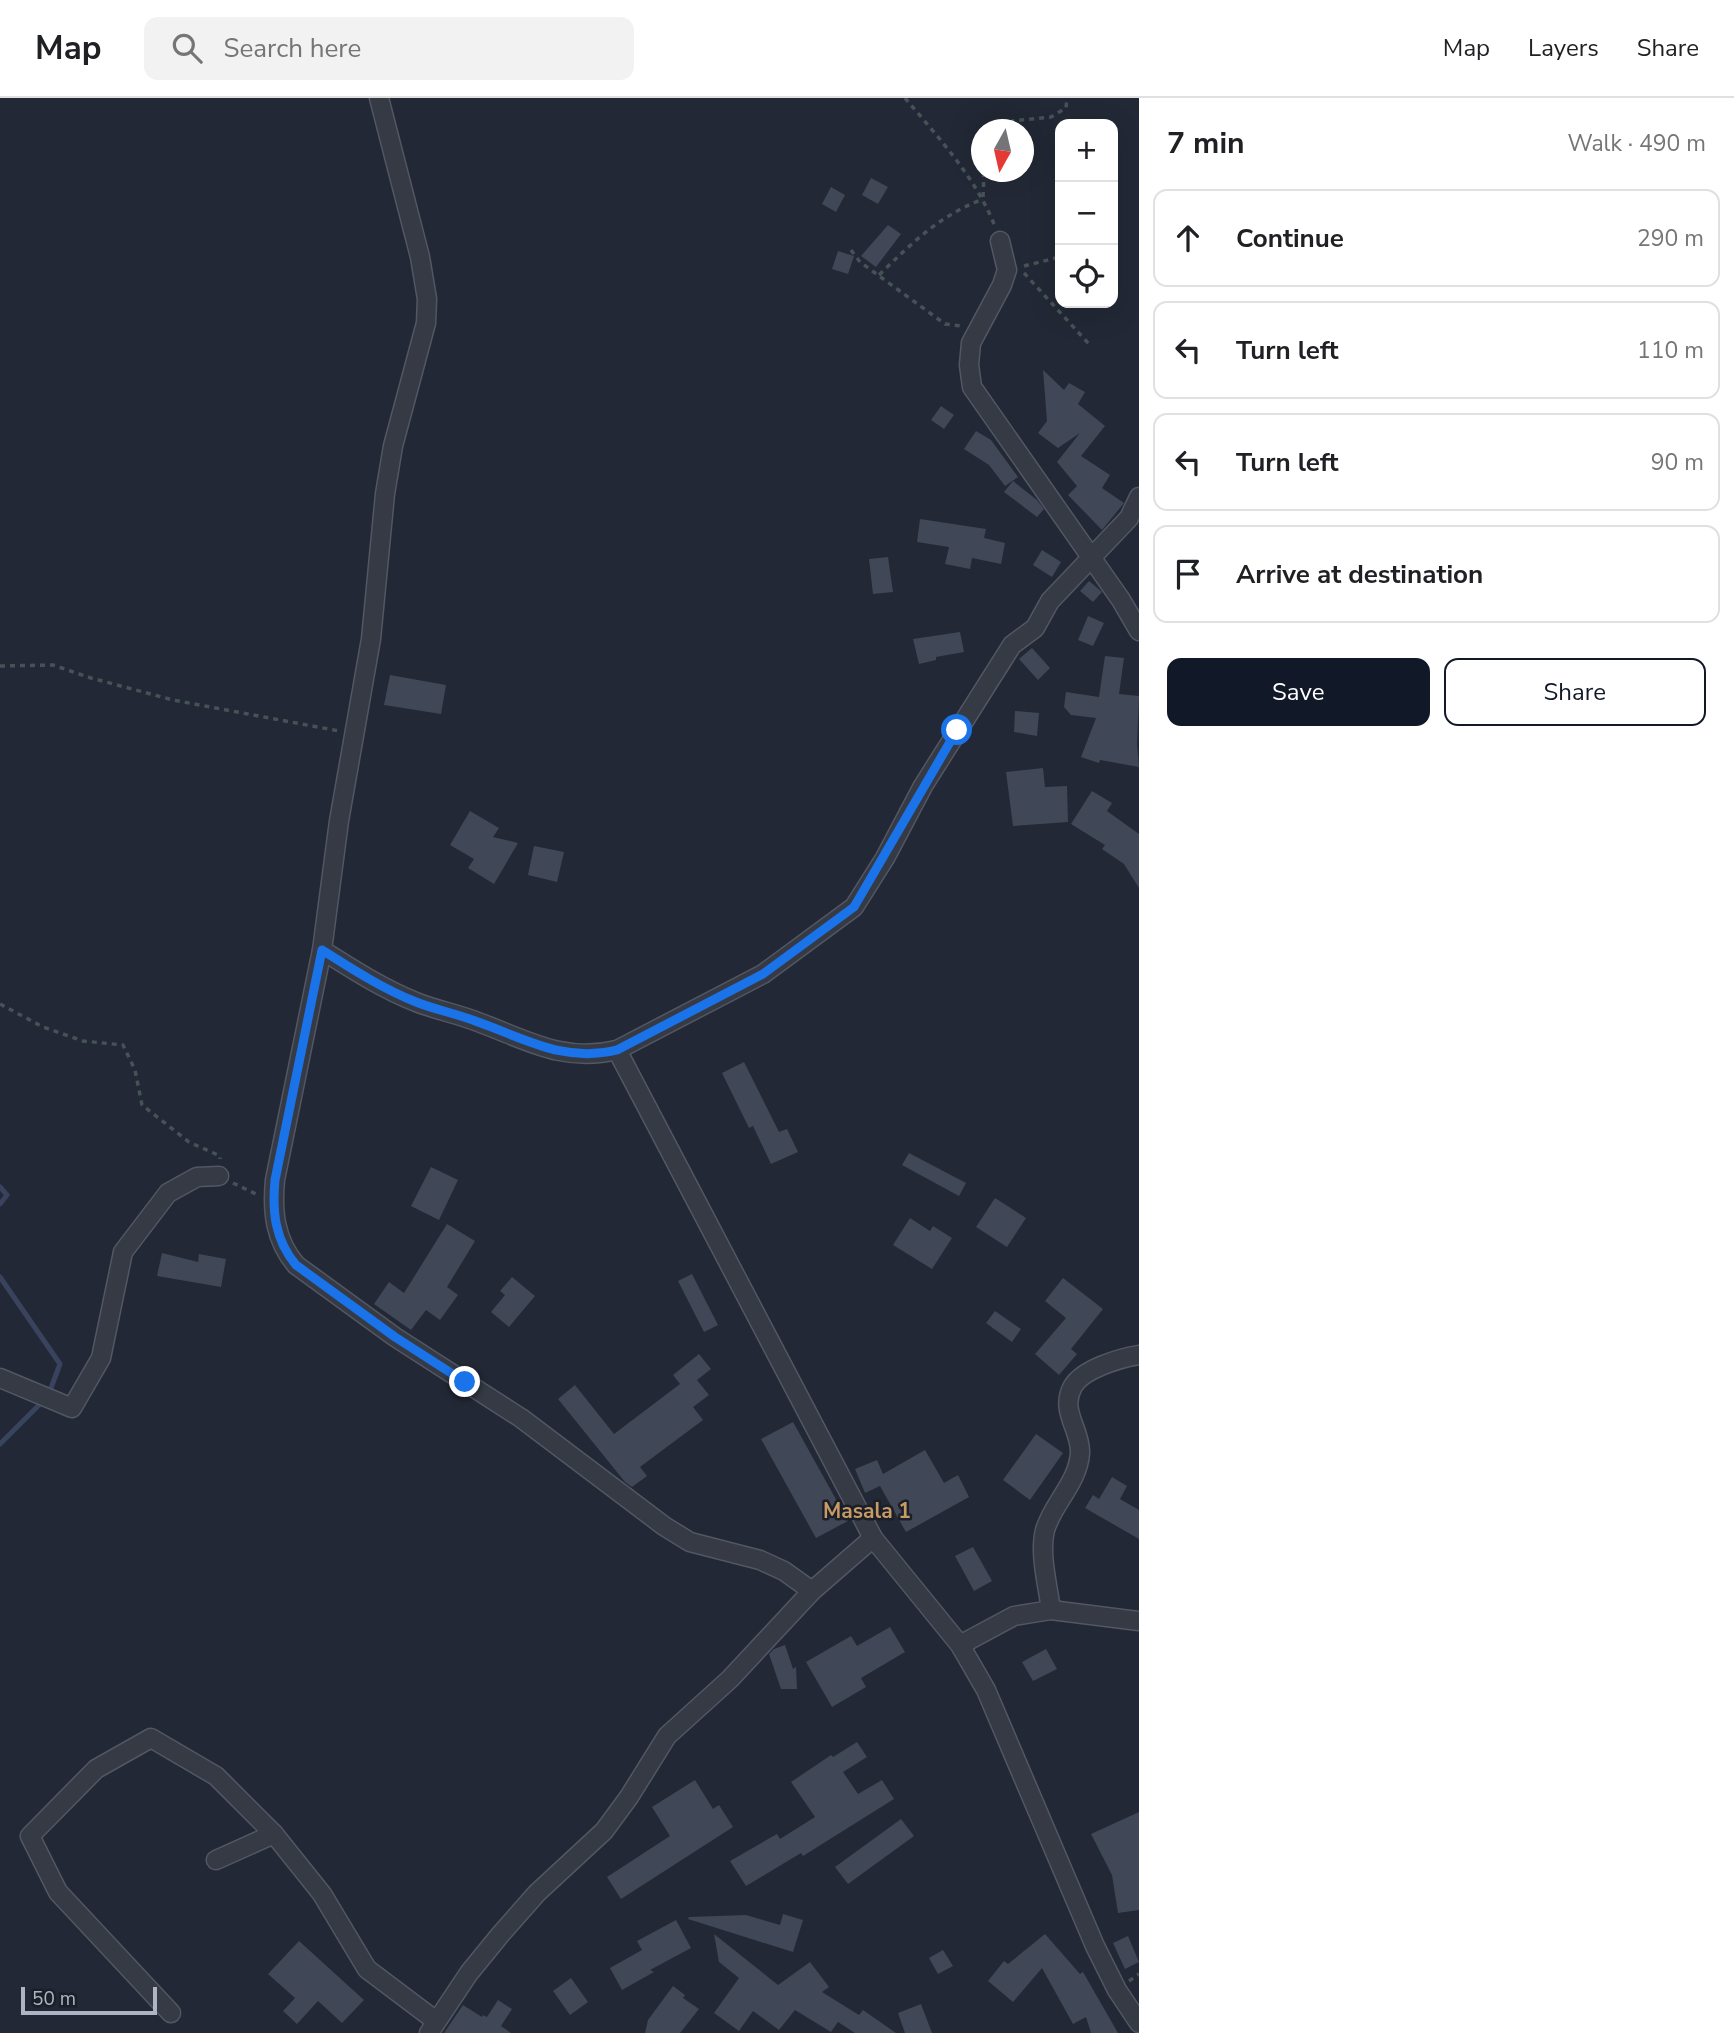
<!DOCTYPE html>
<meta charset="utf-8">
<style>
body{margin:0;font-family:"Nunito Sans",sans-serif;background:#f2f2f2;color:#202124}
.controls{position:absolute;right:21px;top:21px;display:grid;overflow:hidden;border-radius:14px;box-shadow:0 7px 28px #0002}
.controls button{width:63px;height:63px;display:grid;place-items:center;padding:0;border:0;border-bottom:2px solid #e0e0e0;background:#fff;color:#202124;font:35px sans-serif}
.compass{position:absolute;left:971px;top:21px;width:63px;height:63px;border-radius:50%;background:#fff;box-shadow:0 7px 28px #0002;rotate:188deg}
.scale{position:absolute;left:21px;bottom:18px;width:136px;box-sizing:border-box;padding-left:7px;border:4px solid #afb4c2;border-top:0;font-size:19px;line-height:24px;white-space:nowrap;color:#afb4c2;-webkit-text-stroke:5px #1b1f2a;paint-order:stroke}
.stop{position:absolute;width:21px;height:21px;margin:-16px;border:5px solid #1a73e8;border-radius:50%;background:#fff}
.stop.end{background:#1a73e8;border-color:#fff;box-shadow:0 2px 7px #0008}
.list{margin:0;padding:0;list-style:none}
h2{display:flex;justify-content:space-between;align-items:center;height:91px;margin:0;padding:0 28px;font-size:30px}
h2 small{font-size:23px;font-weight:400;color:#757577}
.list li{display:grid;grid-template-columns:46px 1fr auto;gap:21px;align-items:center;box-sizing:border-box;height:98px;margin:0 14px 14px;padding:0 14px;border:2px solid #e0e0e0;border-radius:14px}
.list b{display:block;font-size:26px;white-space:nowrap}
.list em{font-size:23px;font-style:normal;color:#757577}
.actions{display:flex;gap:14px;padding:21px 28px}
.actions a{flex:1;padding:16px 0;border:2px solid #111827;border-radius:14px;text-align:center;font-size:24px;color:#111827}
.actions .main{background:#111827;color:#fff}
.icon{flex:none;width:38px;height:38px;fill:none;stroke:currentColor;stroke-width:2;stroke-linecap:round;stroke-linejoin:round}
.map{position:relative;flex:none;width:1139px;height:1935px;overflow:hidden}
header{display:flex;align-items:center;gap:42px;box-sizing:border-box;height:98px;padding:0 35px;background:#fff;border-bottom:2px solid #e0e0e0}
header strong{font-size:33px}
nav{display:flex;gap:38px;margin-inline-start:auto;font-size:24px}
.search{width:490px;height:63px;background:#f2f2f2;display:flex;align-items:center;gap:18px;box-sizing:border-box;padding:0 24px;border-radius:14px;color:#757577;font-size:26px}
main{display:flex}
aside{flex:1;background:#fff}
.map>svg:first-child{display:block}
.lines{fill:none;stroke-linecap:round;stroke-linejoin:round}
.stream{stroke:#39435d;stroke-width:5}
.building{fill:#404756}
.minor-casing{stroke:#525763;stroke-width:21}
.path{stroke:#455357;stroke-width:3.5;stroke-dasharray:5 5;stroke-linecap:butt}
.minor{stroke:#353a45;stroke-width:18}
.route{stroke:#1a73e8;stroke-width:9}
.labels{text-anchor:middle;stroke-width:5;stroke-linejoin:round;paint-order:stroke}
.quarter-label{font-size:21px;font-weight:bold;fill:#c89b65;stroke:#1b1f2a}
</style>
<header>
<strong>Map</strong>
<div class="search"><svg class="icon" aria-label="search" viewBox="0 0 24 24"><circle cx="10" cy="10" r="6"/><path d="M15 15l6 6"/></svg>Search here</div>
<nav><a>Map</a><a>Layers</a><a>Share</a></nav>
</header>
<main>
<div class="map">
<svg width="1139" height="1935" viewBox="0 0 1139 1935">
<rect width="100%" height="100%" fill="#222835"/>
<g class="lines">
<!-- stream -->
<g class="stream">
<polyline points="0,1089 7,1097 0,1106"/>
<polyline points="0,1179 60,1266 48,1298 0,1346"/>
</g>
</g>
<!-- building -->
<g class="building">
<polygon points="871,80 888,89 878,106 862,97"/>
<polygon points="831,89 845,97 836,114 822,106"/>
<polygon points="888,127 901,136 876,169 861,158"/>
<polygon points="838,153 854,158 848,176 832,171"/>
<polygon points="1043,272 1064,292 1069,285 1085,294 1078,306 1105,328 1081,358 1110,377 1102,390 1124,405 1102,432 1068,397 1077,388 1057,364 1080,335 1058,350 1038,335 1047,323"/>
<polygon points="941,308 954,317 944,331 931,322"/>
<polygon points="976,333 991,342 1018,379 1005,388 989,367 964,351"/>
<polygon points="1013,383 1037,402 1044,411 1037,419 1004,394"/>
<polygon points="920,421 986,431 984,440 1005,445 1001,466 972,460 970,471 945,466 949,449 917,444"/>
<polygon points="1042,452 1061,464 1052,479 1033,467"/>
<polygon points="888,459 893,494 873,496 869,461"/>
<polygon points="1089,483 1102,494 1093,504 1080,493"/>
<polygon points="1088,518 1104,525 1093,548 1078,542"/>
<polygon points="960,534 964,554 936,559 936,562 919,566 913,541"/>
<polygon points="1032,550 1050,570 1038,582 1019,561"/>
<polygon points="1105,558 1124,560 1119,596 1139,598 1137,646 1139,669 1100,662 1099,665 1081,659 1096,620 1071,617 1064,609 1066,594 1099,599"/>
<polygon points="390,577 446,587 441,616 384,607"/>
<polygon points="1015,613 1039,615 1037,638 1014,634"/>
<polygon points="1043,670 1045,689 1067,688 1068,724 1013,728 1006,674"/>
<polygon points="1092,693 1112,705 1107,713 1139,736 1139,790 1124,766 1102,751 1105,747 1071,726"/>
<polygon points="470,713 499,730 493,739 518,745 494,786 468,770 474,761 450,747"/>
<polygon points="534,748 564,754 557,784 528,777"/>
<polygon points="744,964 779,1034 787,1031 798,1054 771,1066 753,1028 749,1030 722,975"/>
<polygon points="909,1055 966,1085 959,1098 902,1067"/>
<polygon points="431,1069 458,1082 439,1122 411,1108"/>
<polygon points="995,1100 1026,1120 1007,1149 976,1129"/>
<polygon points="910,1120 930,1133 933,1128 952,1140 932,1171 893,1147"/>
<polygon points="447,1126 475,1143 447,1189 458,1197 440,1222 426,1212 411,1232 374,1206 389,1184 404,1195"/>
<polygon points="162,1155 198,1164 199,1156 226,1161 221,1189 157,1178"/>
<polygon points="692,1176 718,1227 704,1234 678,1183"/>
<polygon points="512,1179 535,1198 509,1229 491,1214 505,1197 500,1193"/>
<polygon points="1063,1180 1103,1211 1071,1251 1077,1256 1059,1277 1035,1256 1066,1220 1045,1203"/>
<polygon points="995,1213 1021,1231 1012,1244 986,1225"/>
<polygon points="699,1256 711,1271 697,1282 709,1297 693,1309 703,1322 640,1369 647,1378 632,1389 625,1384 558,1301 575,1287 614,1336 680,1286 673,1277"/>
<polygon points="793,1324 848,1423 816,1440 761,1341"/>
<polygon points="1036,1336 1063,1355 1030,1402 1003,1382"/>
<polygon points="925,1352 944,1385 958,1377 969,1399 906,1434 880,1388 865,1395 855,1371 877,1362 883,1376"/>
<polygon points="1112,1379 1127,1388 1120,1401 1139,1412 1139,1441 1085,1410 1093,1397 1099,1401"/>
<polygon points="973,1449 992,1483 974,1493 955,1458"/>
<polygon points="890,1529 905,1554 861,1580 866,1589 832,1609 806,1564 851,1538 857,1548"/>
<polygon points="785,1547 793,1571 796,1569 797,1591 781,1591 769,1556 774,1551"/>
<polygon points="1046,1551 1057,1571 1033,1583 1022,1564"/>
<polygon points="857,1644 867,1659 843,1674 858,1696 882,1682 894,1701 803,1758 801,1755 746,1788 730,1763 777,1736 780,1741 815,1719 791,1684 831,1657 833,1659"/>
<polygon points="695,1682 713,1711 719,1707 733,1729 621,1801 607,1779 670,1738 652,1709"/>
<polygon points="1139,1714 1139,1812 1118,1815 1112,1777 1091,1736"/>
<polygon points="901,1721 914,1738 848,1786 835,1769"/>
<polygon points="783,1816 803,1822 793,1854 688,1821 689,1819 746,1817 780,1827"/>
<polygon points="676,1822 691,1850 650,1872 654,1874 622,1892 610,1870 642,1852 637,1843"/>
<polygon points="714,1836 778,1887 810,1864 829,1889 822,1894 859,1917 863,1912 896,1935 855,1935 838,1924 831,1934 795,1912 779,1932 753,1913 739,1933 714,1915 739,1880 719,1864"/>
<polygon points="1045,1836 1080,1876 1083,1874 1118,1935 1091,1935 1086,1919 1073,1926 1042,1870 1013,1904 988,1883 1004,1863 1008,1866"/>
<polygon points="1128,1838 1139,1864 1125,1871 1113,1845"/>
<polygon points="299,1843 364,1902 342,1925 318,1903 297,1926 283,1913 295,1900 268,1876"/>
<polygon points="943,1852 953,1868 938,1876 929,1860"/>
<polygon points="571,1880 588,1904 570,1917 553,1893"/>
<polygon points="673,1888 685,1897 683,1900 699,1911 680,1935 645,1935 648,1922"/>
<polygon points="498,1902 512,1911 501,1928 511,1935 444,1935 463,1907 482,1919 483,1917 487,1919"/>
<polygon points="921,1906 932,1935 905,1935 898,1915"/>
</g>
<g class="lines">
<defs>
<g id="minor">
<path d="M379,0L420,159L427,201L426,225L393,348L385,396L371,541L339,723L322,852L275,1082C272,1114 275,1142 296,1167L395,1239L521,1320L664,1428L690,1444L760,1462L784,1473L812,1493"/>
<polyline points="1000,143 1007,172 1002,187 971,245 969,267 972,289 1121,502 1139,533"/>
<path d="M322,852C352,871 383,891 416,904C436,912 458,916 478,924C527,942 563,965 617,952L763,876L854,809L885,760L923,688L1012,547L1035,530L1050,503L1129,420L1139,399"/>
<polyline points="617,952 873,1440 960,1547 986,1592 1095,1848 1117,1892 1139,1925"/>
<polyline points="0,1280 72,1310 101,1260 123,1154 168,1095 197,1079 219,1078"/>
<path d="M1051,1512C1048,1488 1039,1456 1045,1432C1053,1405 1078,1385 1080,1355C1081,1331 1059,1313 1073,1288C1083,1271 1120,1260 1139,1257"/>
<polyline points="960,1547 1014,1518 1051,1512 1139,1523"/>
<polyline points="216,1762 274,1736 322,1796 367,1871 436,1923"/>
<polyline points="171,1915 58,1794 30,1738 96,1671 151,1640 216,1678 274,1736"/>
<polyline points="429,1935 469,1875 500,1837 537,1795 604,1733 629,1699 667,1638 730,1581 812,1493 873,1440"/>
</g>
</defs>
<!-- minor casing -->
<use href="#minor" class="minor-casing"/>
<!-- path -->
<g class="path">
<path d="M905,0C938,39 975,79 994,126"/>
<polyline points="1003,32 1012,23 1051,19 1066,10 1067,0"/>
<polyline points="982,43 978,45 982,60"/>
<polyline points="983,99 984,74"/>
<polyline points="851,152 860,164 945,226 962,228"/>
<polyline points="1024,168 1056,160"/>
<polyline points="1024,175 1089,246"/>
<path d="M879,177C913,144 939,118 983,101"/>
<polyline points="0,568 53,567 91,580 173,602 339,633"/>
<polyline points="0,906 43,929 83,943 123,947 135,972 142,1007 189,1044 220,1058 220,1061"/>
<polyline points="233,1085 258,1097"/>
<polyline points="1129,1883 1139,1876"/>
</g>
<!-- minor -->
<use href="#minor" class="minor"/>
</g>
<g class="lines">
<!-- route -->
<path class="route" d="M465,1284L395,1239L296,1167C275,1142 272,1114 275,1082L322,852C352,871 383,891 416,904C436,912 458,916 478,924C526,941 564,965 617,952L763,876L854,809L957,632"/>
</g>
<g class="labels">
<!-- quarter labels -->
<g class="quarter-label">
<text x="867" y="1420">Masala 1</text>
</g>
</g>
</svg>
<div class="controls">
<button>+</button>
<button>−</button>
<button><svg class="icon" aria-label="locate" viewBox="0 0 24 24"><circle cx="12" cy="12" r="6"/><path d="M12 2v4M12 18v4M2 12h4M18 12h4"/></svg></button>
</div>
<svg class="compass" viewBox="-18 -18 36 36"><path d="M0-13l5 13h-10z" fill="#e53935"/><path d="M0 13l5-13h-10z" fill="#757577"/></svg>
<div class="scale">50 m</div>
<div class="stop" style="left:957px;top:632px"></div>
<div class="stop end" style="left:465px;top:1284px"></div>
</div>
<aside>
<h2>7 min<small>Walk · 490 m</small></h2>
<ul class="list">
<li><svg class="icon" aria-label="ahead" viewBox="0 0 24 24"><path d="M12 20V5M6 11l6-6 6 6"/></svg><div><b>Continue</b></div><em>290 m</em></li>
<li><svg class="icon" aria-label="left" viewBox="0 0 24 24"><path d="M17 20v-9H6M10 6l-5 5 5 5"/></svg><div><b>Turn left</b></div><em>110 m</em></li>
<li><svg class="icon" aria-label="left" viewBox="0 0 24 24"><path d="M17 20v-9H6M10 6l-5 5 5 5"/></svg><div><b>Turn left</b></div><em>90 m</em></li>
<li><svg class="icon" aria-label="arrive" viewBox="0 0 24 24"><path d="M6 21V4h12l-3 4 3 4H6"/></svg><div><b>Arrive at destination</b></div></li>
</ul>
<div class="actions"><a class="main">Save</a><a>Share</a></div>
</aside>
</main>
